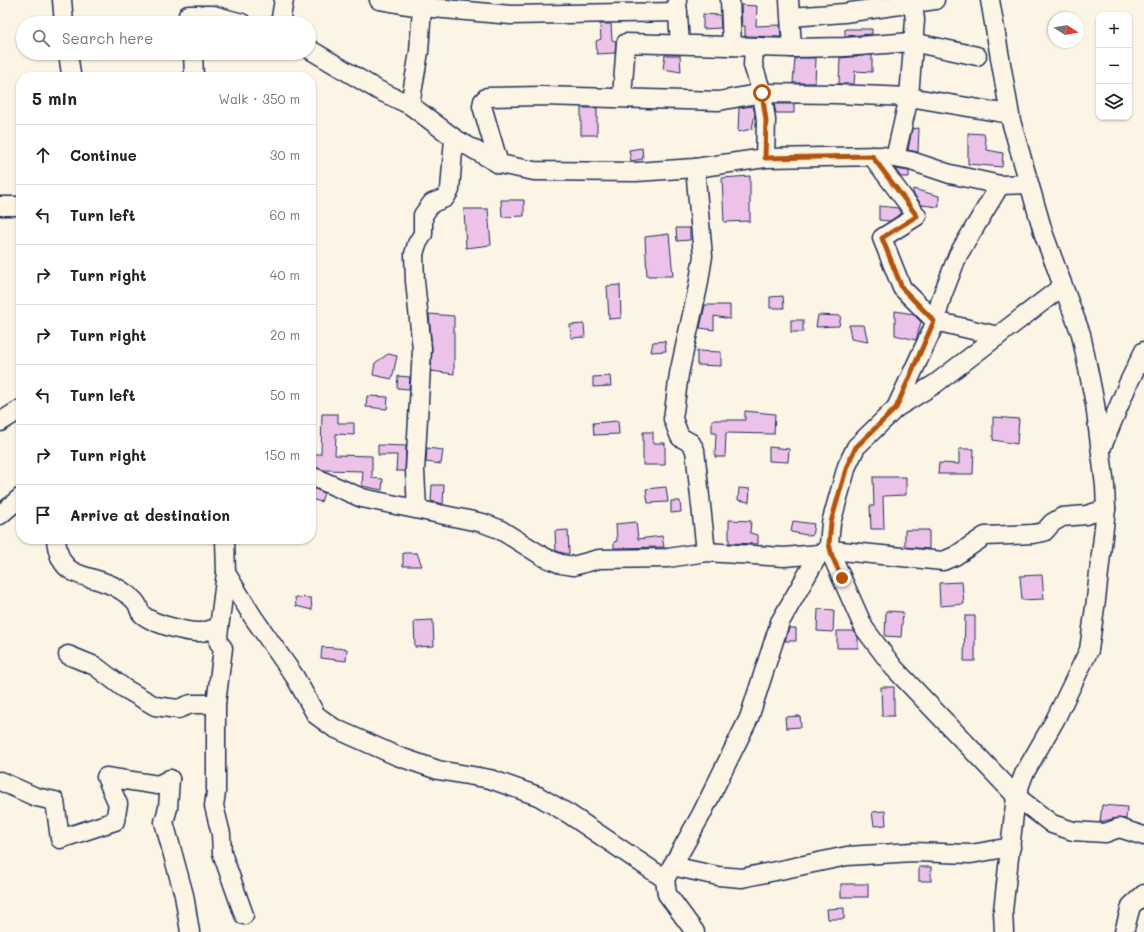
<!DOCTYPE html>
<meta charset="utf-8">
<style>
body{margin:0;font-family:Mali,sans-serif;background:#f2f2f2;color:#202124}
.controls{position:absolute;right:12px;top:12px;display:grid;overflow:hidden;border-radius:8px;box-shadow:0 1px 3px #0004}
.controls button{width:36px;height:36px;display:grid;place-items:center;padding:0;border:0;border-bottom:1px solid #e0e0e0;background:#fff;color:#202124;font:20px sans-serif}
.compass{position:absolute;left:1048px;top:12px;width:36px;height:36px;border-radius:50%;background:#fff;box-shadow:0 1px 3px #0004;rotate:101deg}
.stop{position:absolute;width:12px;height:12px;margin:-9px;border:3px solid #b45309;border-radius:50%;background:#fff}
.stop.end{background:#b45309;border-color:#fff;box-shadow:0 1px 4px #0008}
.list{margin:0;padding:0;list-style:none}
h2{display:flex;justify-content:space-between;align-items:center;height:52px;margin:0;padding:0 16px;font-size:17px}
h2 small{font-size:13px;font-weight:400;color:#757577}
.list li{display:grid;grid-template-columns:26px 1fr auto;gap:12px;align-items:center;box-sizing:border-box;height:60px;padding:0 16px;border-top:1px solid #e0e0e0}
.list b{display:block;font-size:15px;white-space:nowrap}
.list em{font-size:13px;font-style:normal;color:#757577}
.icon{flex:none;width:22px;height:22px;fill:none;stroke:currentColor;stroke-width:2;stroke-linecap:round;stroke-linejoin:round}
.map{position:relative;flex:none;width:1144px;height:932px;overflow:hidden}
.search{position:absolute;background:#fff;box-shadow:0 1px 3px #0004;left:16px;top:16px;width:300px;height:44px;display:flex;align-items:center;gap:10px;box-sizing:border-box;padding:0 14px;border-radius:22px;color:#757577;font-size:15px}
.panel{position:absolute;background:#fff;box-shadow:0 1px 3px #0004;left:16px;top:72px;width:300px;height:472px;border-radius:16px}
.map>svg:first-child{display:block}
.building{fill:#edc2e8;stroke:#1b2f5e}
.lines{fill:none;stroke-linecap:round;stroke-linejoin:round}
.minor-casing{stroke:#1b2f5e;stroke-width:21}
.minor{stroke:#fcf5e5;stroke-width:18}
.route{stroke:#b45309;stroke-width:5}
</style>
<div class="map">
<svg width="1144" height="932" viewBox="0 0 1144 932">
<rect width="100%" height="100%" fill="#fcf5e5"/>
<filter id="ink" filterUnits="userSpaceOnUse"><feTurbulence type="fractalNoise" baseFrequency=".025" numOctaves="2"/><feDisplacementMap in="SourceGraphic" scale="8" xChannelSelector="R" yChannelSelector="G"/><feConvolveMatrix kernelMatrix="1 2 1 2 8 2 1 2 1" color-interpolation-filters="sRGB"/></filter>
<g filter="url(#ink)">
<!-- building -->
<g class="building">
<polygon points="741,5 757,6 756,26 780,25 781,37 745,36 745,26 742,26"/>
<polygon points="703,14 720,15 721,28 703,29"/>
<polygon points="600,24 611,24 612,40 616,41 615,53 597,54 596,41 601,39"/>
<polygon points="845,29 872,29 872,34 845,36"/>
<polygon points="665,55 680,55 681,72 663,69"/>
<polygon points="872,55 872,72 855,71 854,84 839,84 840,58"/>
<polygon points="795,58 816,58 815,83 793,83"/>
<polygon points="774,104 794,104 794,113 776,113"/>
<polygon points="753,106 755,114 752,129 738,132 739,108"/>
<rect x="581" y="108" width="16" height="27"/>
<polygon points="919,128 918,152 908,150 912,129"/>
<polygon points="968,133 984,134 987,150 1003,153 1002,167 968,164"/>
<polygon points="642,148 643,159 631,161 629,150"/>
<polygon points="895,169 909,171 909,177 901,177"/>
<polygon points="750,176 750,221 724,222 722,178"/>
<polygon points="913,189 939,196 939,207 922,205 913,193"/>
<polygon points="501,200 524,200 524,216 502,217"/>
<polygon points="879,206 898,208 902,213 890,221 879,220"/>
<polygon points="464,209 488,209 491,245 466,248"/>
<polygon points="676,228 690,228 690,240 677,241"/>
<polygon points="669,234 673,276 647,276 645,237"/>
<polygon points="620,285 621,318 609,319 607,286"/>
<polygon points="783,296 784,308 770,308 770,297"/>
<polygon points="705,305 730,305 730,319 714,316 714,330 700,328"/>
<polygon points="895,311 913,314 921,322 916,340 895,335"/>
<polygon points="429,314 454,316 454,374 431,371 432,348"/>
<polygon points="818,315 841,316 839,326 816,327"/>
<rect x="791" y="320" width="12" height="12"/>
<polygon points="584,324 585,337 571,338 570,325"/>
<polygon points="849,325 864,325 868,342 851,339"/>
<polygon points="665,341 666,351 651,352 653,342"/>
<polygon points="697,351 721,352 721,366 697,365"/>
<polygon points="388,354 397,356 392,379 373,375 375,363"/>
<polygon points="398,376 410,377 409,389 397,388"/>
<polygon points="610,376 611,386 593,387 593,377"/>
<polygon points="367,396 388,397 387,409 366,407"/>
<polygon points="745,411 775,414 774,434 726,433 725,457 715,457 716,433 712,433 712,420 745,420"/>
<polygon points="322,414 338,414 338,423 354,423 354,435 336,434 335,455 372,456 372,478 383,479 382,490 362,486 363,471 324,470 311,466 311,454 321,454"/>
<polygon points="993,417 1019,419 1017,444 993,440"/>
<polygon points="618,421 619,434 594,435 593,423"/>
<polygon points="643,432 653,432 653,443 665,443 665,465 643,465"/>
<polygon points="378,445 406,446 405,471 396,471 397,455 378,455"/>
<polygon points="769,447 789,449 788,462 769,461"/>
<polygon points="427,448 443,450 441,464 426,462"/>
<polygon points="959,449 974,449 973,474 938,474 939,463 959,464"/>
<polygon points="873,477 906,477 906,495 883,496 884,529 871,529 870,506 874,506"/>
<polygon points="432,485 444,485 443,504 431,501"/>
<polygon points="311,487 324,493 321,502 311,499"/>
<polygon points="666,487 668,502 648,503 646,489"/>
<polygon points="739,488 750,489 749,502 738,500"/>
<polygon points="671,501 680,501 681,512 671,513"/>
<polygon points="729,520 751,521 750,533 758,535 758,544 729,543"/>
<polygon points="793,521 814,524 812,536 791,532"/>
<polygon points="636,522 638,539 662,536 664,547 614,548 614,542 617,541 616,524"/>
<polygon points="568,530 569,554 567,554 556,551 555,531"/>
<polygon points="905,530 929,530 929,549 905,547"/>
<polygon points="403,553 417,553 422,566 403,566"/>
<polygon points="1042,575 1044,599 1022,600 1020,576"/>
<polygon points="962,582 964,604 940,606 939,583"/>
<polygon points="295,597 311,598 312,610 296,606"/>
<polygon points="818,609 834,610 833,632 817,631"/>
<polygon points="886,611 903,612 901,637 885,636"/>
<polygon points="965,616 975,616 975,661 964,661"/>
<polygon points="433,620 434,646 415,647 414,621"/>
<polygon points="789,628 796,628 796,641 785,641"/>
<polygon points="837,631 854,631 858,637 858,648 837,648"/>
<polygon points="322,647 347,649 346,661 321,658"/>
<polygon points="881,687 894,687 894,716 882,716"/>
<polygon points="800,716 801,727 786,728 785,717"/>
<polygon points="1102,805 1127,807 1126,819 1116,818 1100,822"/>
<polygon points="885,811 886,825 874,826 872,812"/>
<rect x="919" y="867" width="12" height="14"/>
<rect x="841" y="884" width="27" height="13"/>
<polygon points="844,908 844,919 828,919 827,909"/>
</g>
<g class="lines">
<defs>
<g id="minor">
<polyline points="62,0 64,23"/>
<polyline points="379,0 402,4"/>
<polyline points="402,0 402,4 422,7 419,52 410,105"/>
<polyline points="730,0 732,46"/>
<polyline points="990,0 1011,121 1044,235 1081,334 1095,404 1105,486 1106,509 1096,600 1089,650 1055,720 1024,774 1016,796 1003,911 1004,932"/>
<polyline points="677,1 680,44"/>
<polyline points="422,7 511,15 678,12"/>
<polyline points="188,15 213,15 242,23"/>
<polyline points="791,17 844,13 935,0"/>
<polyline points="280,23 284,0"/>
<polyline points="754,47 753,65 762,93 766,120 765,158"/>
<polyline points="792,48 845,47 912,42 977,56"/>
<polyline points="309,49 378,90 410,105 454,138 499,164 534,171 636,172 695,168 765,158 883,156 911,161 950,174 1000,185 1029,184"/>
<polyline points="68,53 71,74 70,77"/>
<polyline points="193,53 194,77"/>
<polyline points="622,97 626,43 792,48 789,0"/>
<polyline points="872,156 917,216 882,238 902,288 935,321 998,336"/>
<polyline points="895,158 909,97 915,20 913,4"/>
<polyline points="499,164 482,106 483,101 487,97 542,96 719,101 762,93 836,94 909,97 1009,114"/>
<polyline points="695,168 703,256 698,287 679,374 673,419 680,437 691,443 695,450 706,552"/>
<polyline points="0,206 21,206"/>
<polyline points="1063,286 935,384 896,408 856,447 847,466 831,523 829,544 832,556 864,628 894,668 1016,796 1052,824 1073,831 1105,833 1119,828 1144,836"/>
<polyline points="896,408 933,328 942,296 958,255 1000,185"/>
<polyline points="0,422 21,409"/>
<polyline points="1101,449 1128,384 1144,351"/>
<polyline points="311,476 362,498 483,523 499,529 544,557 561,564 573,566 599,559 668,558 706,552 784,557 819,554"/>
<polyline points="417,509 415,471 422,349 415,281 414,254 417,244 423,234 423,215 432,203 445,198 450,190 454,138"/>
<polyline points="0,515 21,497"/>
<path d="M56,539C60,583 88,571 119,589C125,593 134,598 137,604C139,607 139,611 141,613C149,623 188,633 201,632C207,631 213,629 219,627"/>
<polyline points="225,539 226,573 253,617 295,677 316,715 334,728 397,756 438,770 490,779 538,796 569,814 665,879"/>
<polyline points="226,573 218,636 219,643 223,648 216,704 216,792 214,806 221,834 222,853 244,915"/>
<polyline points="68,655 95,666 124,688 155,706 178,709 191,704 216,704"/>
<polyline points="170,779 168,808 164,822 184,895 190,932"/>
<polyline points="0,781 36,797 55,801 60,839 115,821 118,804 106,777 158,785 170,779"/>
<polyline points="672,866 718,876 742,878 847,856 913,852 971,854 1011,847"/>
<polyline points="695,932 667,894 665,879 701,815 749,718 780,622 819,554 831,550 943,561 955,556 985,536 1033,534 1044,532 1052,523 1062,517 1086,515 1106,509"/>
<polyline points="1124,932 1131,906 1144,894"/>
</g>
</defs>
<!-- minor casing -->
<use href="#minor" class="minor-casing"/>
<!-- minor -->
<use href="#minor" class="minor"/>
</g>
</g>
<g class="lines" filter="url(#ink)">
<!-- route -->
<polyline class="route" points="762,93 766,120 765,158 872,156 917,216 882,238 902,288 934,321 896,408 856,447 847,466 831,522 829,544 832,556 842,578"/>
</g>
</svg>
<div class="controls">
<button>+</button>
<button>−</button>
<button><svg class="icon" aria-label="layers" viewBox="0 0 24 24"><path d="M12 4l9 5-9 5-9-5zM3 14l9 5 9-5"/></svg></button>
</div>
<svg class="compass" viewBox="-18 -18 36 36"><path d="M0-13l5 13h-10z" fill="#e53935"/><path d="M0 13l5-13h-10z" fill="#757577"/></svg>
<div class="stop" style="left:762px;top:93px"></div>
<div class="stop end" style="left:842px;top:578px"></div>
<div class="search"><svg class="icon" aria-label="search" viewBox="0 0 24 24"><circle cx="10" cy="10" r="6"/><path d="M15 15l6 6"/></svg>Search here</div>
<section class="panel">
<h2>5 min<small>Walk · 350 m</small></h2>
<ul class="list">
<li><svg class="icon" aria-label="ahead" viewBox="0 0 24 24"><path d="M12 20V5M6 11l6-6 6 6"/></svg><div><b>Continue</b></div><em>30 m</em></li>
<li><svg class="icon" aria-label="left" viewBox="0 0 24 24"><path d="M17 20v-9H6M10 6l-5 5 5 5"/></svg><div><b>Turn left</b></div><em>60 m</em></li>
<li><svg class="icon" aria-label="right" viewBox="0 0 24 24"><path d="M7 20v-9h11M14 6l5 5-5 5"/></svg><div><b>Turn right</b></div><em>40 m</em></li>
<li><svg class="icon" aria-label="right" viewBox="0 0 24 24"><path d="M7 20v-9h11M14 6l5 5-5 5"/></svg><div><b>Turn right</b></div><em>20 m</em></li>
<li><svg class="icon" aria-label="left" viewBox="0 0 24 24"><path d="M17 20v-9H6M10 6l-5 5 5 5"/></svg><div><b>Turn left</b></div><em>50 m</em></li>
<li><svg class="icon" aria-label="right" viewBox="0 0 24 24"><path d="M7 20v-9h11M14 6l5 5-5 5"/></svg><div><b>Turn right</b></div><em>150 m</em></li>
<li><svg class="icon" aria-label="arrive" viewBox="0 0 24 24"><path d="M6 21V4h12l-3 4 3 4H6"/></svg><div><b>Arrive at destination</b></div></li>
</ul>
</section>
</div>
